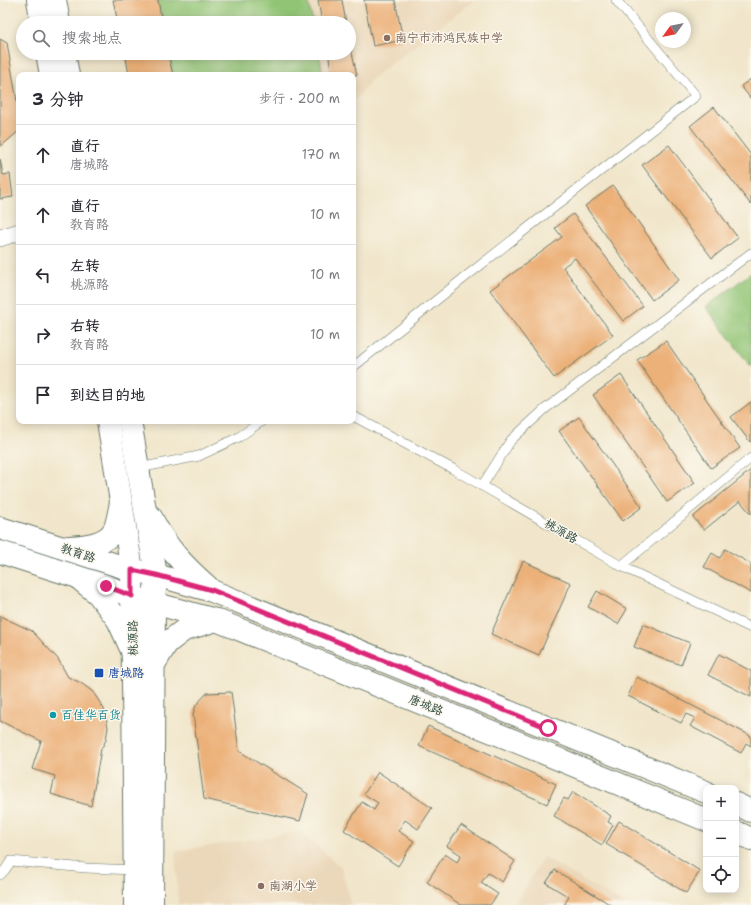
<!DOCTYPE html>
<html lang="zh">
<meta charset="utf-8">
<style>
body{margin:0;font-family:"Shantell Sans","LXGW WenKai TC",sans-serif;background:#f7f7f7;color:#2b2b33}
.controls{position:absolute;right:12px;bottom:12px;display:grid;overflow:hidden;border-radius:8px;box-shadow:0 2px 10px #0003}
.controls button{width:36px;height:36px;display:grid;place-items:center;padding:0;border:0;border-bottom:1px solid #e1e1e2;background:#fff;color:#2b2b33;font:20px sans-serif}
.compass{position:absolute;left:655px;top:12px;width:36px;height:36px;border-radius:50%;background:#fff;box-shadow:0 2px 10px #0003;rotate:237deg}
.stop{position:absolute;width:12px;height:12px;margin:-9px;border:3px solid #db2777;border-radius:50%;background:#fff}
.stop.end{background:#db2777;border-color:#fff;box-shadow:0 1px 4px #0008}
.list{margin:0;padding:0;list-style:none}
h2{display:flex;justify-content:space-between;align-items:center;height:52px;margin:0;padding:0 16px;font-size:17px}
h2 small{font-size:13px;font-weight:400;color:#7c7c81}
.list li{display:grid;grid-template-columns:26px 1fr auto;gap:12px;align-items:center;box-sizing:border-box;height:60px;padding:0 16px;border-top:1px solid #e1e1e2}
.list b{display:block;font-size:15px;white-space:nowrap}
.list p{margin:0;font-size:13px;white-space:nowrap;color:#7c7c81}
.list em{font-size:13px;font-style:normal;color:#7c7c81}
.icon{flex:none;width:22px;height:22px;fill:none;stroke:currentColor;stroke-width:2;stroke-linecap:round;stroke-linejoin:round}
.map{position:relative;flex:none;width:751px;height:905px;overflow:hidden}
.search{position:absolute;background:#fff;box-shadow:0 2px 10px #0003;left:16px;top:16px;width:340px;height:44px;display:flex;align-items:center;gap:10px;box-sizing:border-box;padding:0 14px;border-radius:22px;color:#7c7c81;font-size:15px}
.panel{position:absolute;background:#fff;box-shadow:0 2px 10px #0003;left:16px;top:72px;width:340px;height:352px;border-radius:8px}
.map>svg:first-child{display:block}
.built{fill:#ebd8ba}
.green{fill:#91c475;stroke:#588054}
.building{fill:#ecb179}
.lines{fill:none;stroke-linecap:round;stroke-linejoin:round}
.lane-casing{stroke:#687869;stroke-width:10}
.street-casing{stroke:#687869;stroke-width:18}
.secondary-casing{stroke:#687869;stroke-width:24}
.primary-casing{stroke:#687869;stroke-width:24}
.lane{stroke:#fff;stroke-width:9}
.street{stroke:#fff;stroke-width:17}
.secondary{stroke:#fff;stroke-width:22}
.primary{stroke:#fff;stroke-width:22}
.route{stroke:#db2777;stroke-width:5}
.education-dot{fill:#8d6e63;stroke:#fbf7ec;stroke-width:1.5}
.transit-dot{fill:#1a4fb4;stroke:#fbf7ec;stroke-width:1.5}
.culture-dot{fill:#0f9aa8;stroke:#fbf7ec;stroke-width:1.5}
.labels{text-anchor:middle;stroke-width:3;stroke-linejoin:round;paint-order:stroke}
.education-label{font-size:12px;fill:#785e54;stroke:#fbf7ec;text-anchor:start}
.street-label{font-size:12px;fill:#1f3d34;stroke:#fbf7ec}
.transit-label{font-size:12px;fill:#164399;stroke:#fbf7ec;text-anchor:start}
.culture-label{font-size:12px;fill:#0d838f;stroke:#fbf7ec;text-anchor:start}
</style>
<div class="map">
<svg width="751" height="905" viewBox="0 0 751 905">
<rect width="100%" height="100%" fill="#fbf7ec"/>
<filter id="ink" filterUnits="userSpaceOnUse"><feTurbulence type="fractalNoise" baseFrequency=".025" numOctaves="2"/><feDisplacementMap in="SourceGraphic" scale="8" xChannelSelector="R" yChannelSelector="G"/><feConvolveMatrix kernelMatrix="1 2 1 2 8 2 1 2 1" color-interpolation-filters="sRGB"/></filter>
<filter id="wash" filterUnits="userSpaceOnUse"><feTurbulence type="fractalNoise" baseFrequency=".012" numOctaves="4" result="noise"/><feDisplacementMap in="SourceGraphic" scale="16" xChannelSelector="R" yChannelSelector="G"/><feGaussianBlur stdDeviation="0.9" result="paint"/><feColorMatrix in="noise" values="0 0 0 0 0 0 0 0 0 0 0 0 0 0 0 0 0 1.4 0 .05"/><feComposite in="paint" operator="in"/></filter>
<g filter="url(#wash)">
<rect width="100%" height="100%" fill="#f1e6cb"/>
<!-- built -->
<g class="built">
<polygon points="158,0 475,0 374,77 353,102 353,75 173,75 169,53 349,53 349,23 163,23"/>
<polygon points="300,832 341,867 351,905 178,905 175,851"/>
<polygon points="543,857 626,905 515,905"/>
</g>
<!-- green -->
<g class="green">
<polygon points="158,0 308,0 313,23 162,23"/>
<polygon points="168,53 319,53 323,75 173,75"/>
<polygon points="751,273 751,367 706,307"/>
</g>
<g id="blocks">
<!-- building -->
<g class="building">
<polygon points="113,0 158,0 162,23 118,23"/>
<polygon points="318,0 342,0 346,23 322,23"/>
<polygon points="364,0 395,0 403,40 373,46"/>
<polygon points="0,39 7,43 19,113 19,131 0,147"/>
<polygon points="349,39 357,75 332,75 328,53 349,53"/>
<polygon points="125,53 168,53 173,75 129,75"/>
<polygon points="751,79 751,99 741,86"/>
<polygon points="714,107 751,155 751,205 690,126"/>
<polygon points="669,145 738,238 712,258 642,165"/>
<polygon points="0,159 3,175 10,174 13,197 0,199"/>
<polygon points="613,186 679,280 652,300 585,206"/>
<polygon points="573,214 643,306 623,321 575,258 563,267 613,335 554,378 490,290 562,237 555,228"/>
<polygon points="666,341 740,448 711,468 637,360"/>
<polygon points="621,375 695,483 667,502 593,395"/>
<polygon points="751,402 751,441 750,442 731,417"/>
<polygon points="579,417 642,507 623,521 559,431"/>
<polygon points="751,470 751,514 740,501 704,530 693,517"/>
<polygon points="725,549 751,564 751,593 704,567 712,553 720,558"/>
<polygon points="523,561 571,583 539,655 491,634"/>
<polygon points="597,591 627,609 618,624 588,607"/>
<polygon points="0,616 32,631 58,659 68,677 81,683 93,692 104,709 108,727 106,740 101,749 91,806 51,794 55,776 32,769 41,741 0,721"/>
<polygon points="643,624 690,643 681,665 634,647"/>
<polygon points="719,654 751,671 751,697 708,675"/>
<polygon points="637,677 751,736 751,746 746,743 741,753 690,726 695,718 686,714 681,723 628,696"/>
<polygon points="231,692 239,751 308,794 300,821 204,799 193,714 196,705 207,693"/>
<polygon points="428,726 556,784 547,804 419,746"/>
<polygon points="378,772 432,808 418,829 405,820 398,831 414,841 398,866 344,830 362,802 374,810 378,803 364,794"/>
<polygon points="573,792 611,816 608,822 613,825 602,845 554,816 564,798 568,800"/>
<polygon points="619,821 700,871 686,893 606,844"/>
<polygon points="461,825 515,861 502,882 488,873 481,883 498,894 490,905 461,905 427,882 445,854 457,862 461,855 447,846"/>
<polygon points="555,870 611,905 564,905 569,897 546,883"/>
</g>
</g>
</g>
<g filter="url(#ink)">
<use href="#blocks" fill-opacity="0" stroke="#687869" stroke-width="1"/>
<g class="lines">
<defs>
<g id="lane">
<polyline points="353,367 464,278 696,96 616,0"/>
<polyline points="353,416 453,469 621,566 751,458"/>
<polyline points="139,468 199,456 239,437 262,421"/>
<polyline points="482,486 511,440 545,409 751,253"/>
<polyline points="621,566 751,628"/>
<polyline points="0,875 5,870 11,861 86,868 135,870"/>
</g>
<polyline id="street" points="0,238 19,232"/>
<g id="secondary">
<polyline points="0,528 132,570 156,575"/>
<path d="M68,547C83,546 108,545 115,528C118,520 119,511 121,503"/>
<polyline points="0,552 106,586 142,600"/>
<polyline points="83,582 98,594 118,620 133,653"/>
</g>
<g id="primary">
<polyline points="38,0 42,23"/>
<polyline points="55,0 59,23"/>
<polyline points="47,53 51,75"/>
<polyline points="64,53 68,75"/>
<polyline points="108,421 132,570 135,905"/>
<polyline points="130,421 156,575 154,603 152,905"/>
<path d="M151,517C166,547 183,565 208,587"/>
<polyline points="156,575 212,591 706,792"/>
<polyline points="142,600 216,620 522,744 706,820"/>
<polyline points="153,666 167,643 184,630 216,620"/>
<polyline points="736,804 751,811"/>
<polyline points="736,832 751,839"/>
</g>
</defs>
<!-- lane casing -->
<use href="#lane" class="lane-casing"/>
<!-- street casing -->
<use href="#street" class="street-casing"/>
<!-- secondary casing -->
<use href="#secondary" class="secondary-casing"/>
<!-- primary casing -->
<use href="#primary" class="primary-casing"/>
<!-- lane -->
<use href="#lane" class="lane"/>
<!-- street -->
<use href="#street" class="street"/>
<!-- secondary -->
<use href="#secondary" class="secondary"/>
<!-- primary -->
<use href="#primary" class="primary"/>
</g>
</g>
<g class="lines" filter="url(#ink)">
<!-- route -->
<polyline class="route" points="106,586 132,596 132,570 156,575 212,590 548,728"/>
</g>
<!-- markers -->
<g class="education-dot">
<circle cx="387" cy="38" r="4"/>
<circle cx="261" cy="886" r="4"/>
</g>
<rect class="transit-dot" x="94" y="668" width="10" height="10" rx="2"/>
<circle class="culture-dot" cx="53" cy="715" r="4"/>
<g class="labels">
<!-- education labels -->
<g class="education-label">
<text x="395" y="42">南宁市沛鸿民族中学</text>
<text x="269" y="890">南湖小学</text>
</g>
<!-- street labels -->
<g class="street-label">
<text transform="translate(561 531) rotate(30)" y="4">桃源路</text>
<text transform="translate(78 553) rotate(18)" y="4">教育路</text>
<text transform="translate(133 638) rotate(-91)" y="4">桃源路</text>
<text transform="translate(426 705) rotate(22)" y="4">唐城路</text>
</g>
<!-- transit labels -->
<g class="transit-label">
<text x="108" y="677">唐城路</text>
</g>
<!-- culture labels -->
<g class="culture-label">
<text x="61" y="719">百佳华百货</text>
</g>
</g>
</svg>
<div class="controls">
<button>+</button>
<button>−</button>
<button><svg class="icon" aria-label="locate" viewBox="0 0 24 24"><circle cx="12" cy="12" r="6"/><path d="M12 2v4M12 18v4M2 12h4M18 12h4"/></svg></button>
</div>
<svg class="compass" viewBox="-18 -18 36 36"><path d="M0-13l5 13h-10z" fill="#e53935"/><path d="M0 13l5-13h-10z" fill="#7c7c81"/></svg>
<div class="stop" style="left:548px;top:728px"></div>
<div class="stop end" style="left:106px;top:586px"></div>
<div class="search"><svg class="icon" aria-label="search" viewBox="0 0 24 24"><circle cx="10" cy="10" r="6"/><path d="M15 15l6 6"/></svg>搜索地点</div>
<section class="panel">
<h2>3 分钟<small>步行 · 200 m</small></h2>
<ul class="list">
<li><svg class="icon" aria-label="ahead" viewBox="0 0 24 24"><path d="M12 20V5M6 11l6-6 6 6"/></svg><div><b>直行</b><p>唐城路</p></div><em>170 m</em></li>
<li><svg class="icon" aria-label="ahead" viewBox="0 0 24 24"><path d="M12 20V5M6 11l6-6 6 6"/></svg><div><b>直行</b><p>教育路</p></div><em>10 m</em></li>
<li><svg class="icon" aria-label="left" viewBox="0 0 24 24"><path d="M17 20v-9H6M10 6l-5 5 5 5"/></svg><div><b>左转</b><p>桃源路</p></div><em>10 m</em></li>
<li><svg class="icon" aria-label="right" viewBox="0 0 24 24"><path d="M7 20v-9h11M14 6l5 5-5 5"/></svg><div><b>右转</b><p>教育路</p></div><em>10 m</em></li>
<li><svg class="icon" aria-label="arrive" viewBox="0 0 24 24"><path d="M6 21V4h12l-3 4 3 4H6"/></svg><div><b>到达目的地</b></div></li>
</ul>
</section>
</div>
